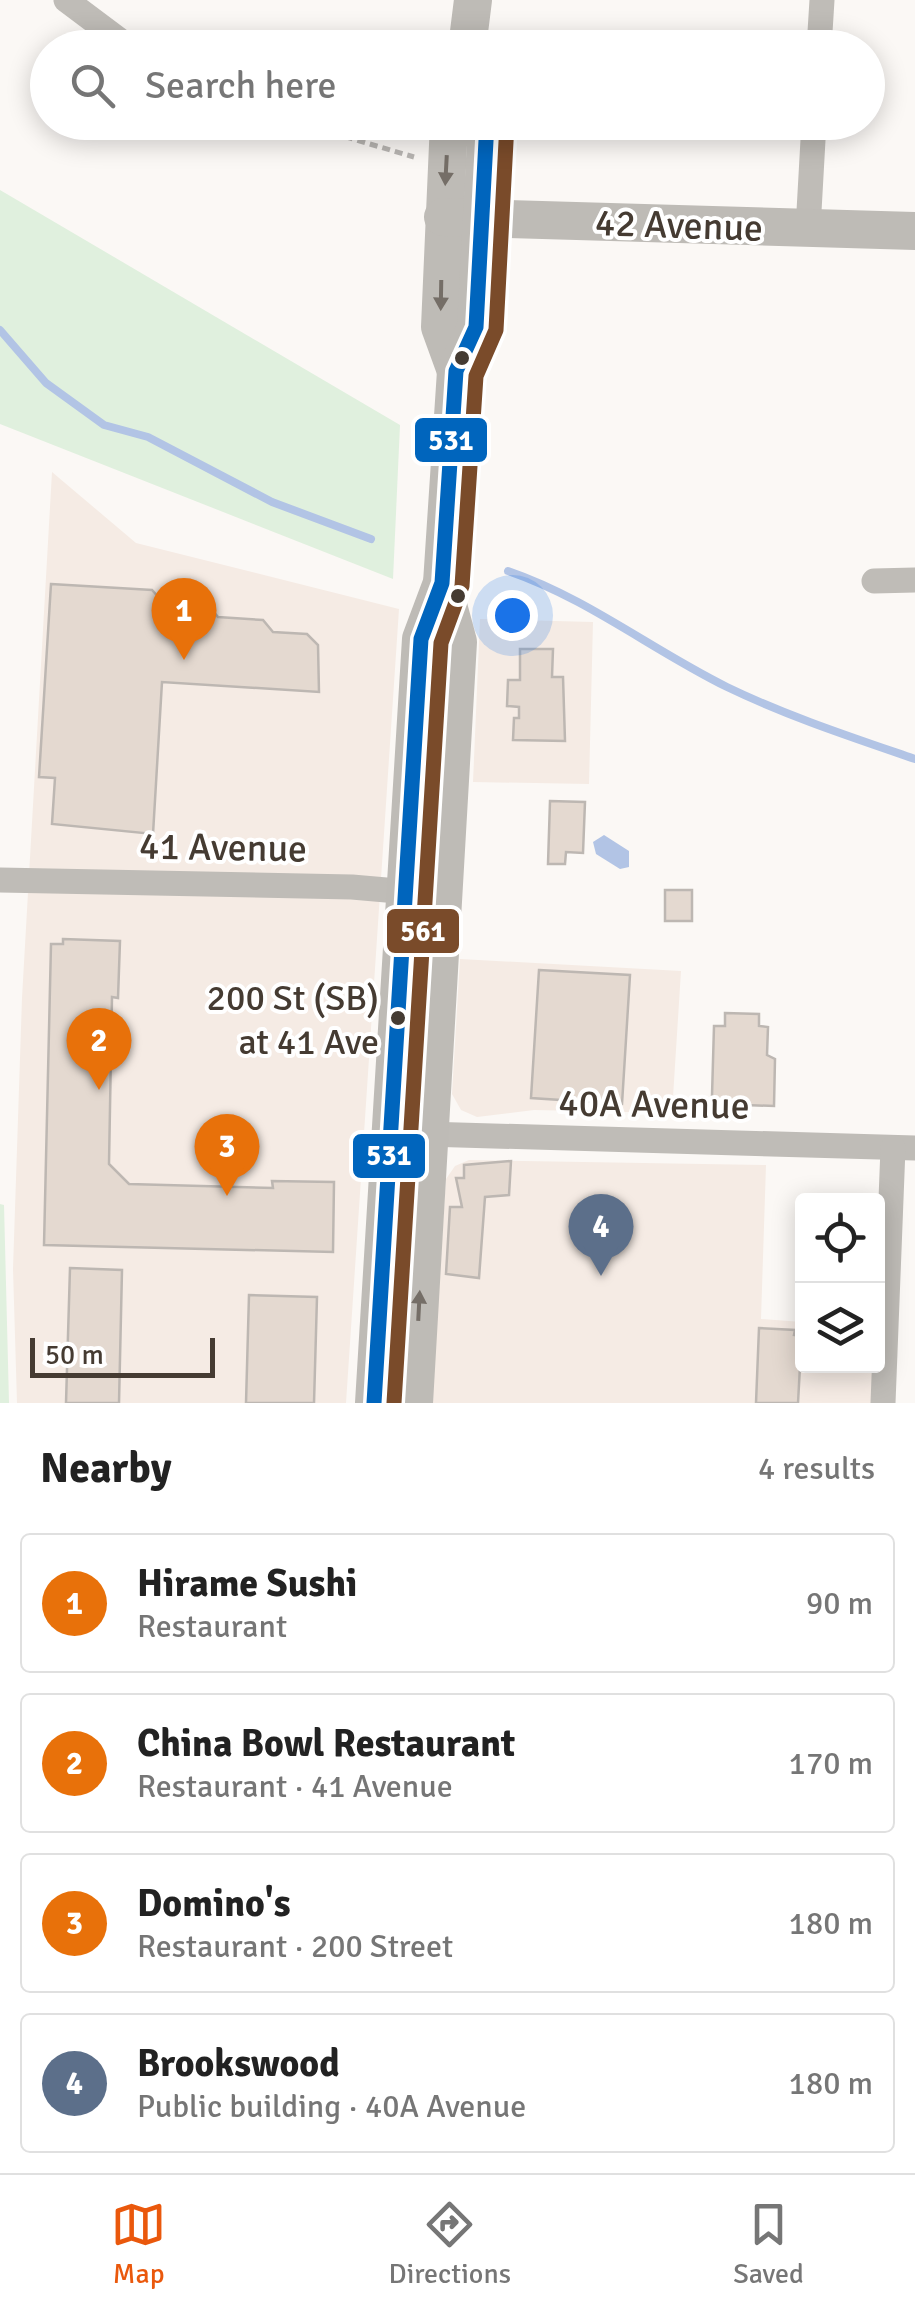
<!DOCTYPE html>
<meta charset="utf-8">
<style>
body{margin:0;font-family:Signika,sans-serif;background:#f2f2f2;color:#222}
.controls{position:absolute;right:30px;bottom:30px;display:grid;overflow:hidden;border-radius:10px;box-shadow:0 5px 25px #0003}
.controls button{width:90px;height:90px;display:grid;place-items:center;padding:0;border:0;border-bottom:2px solid #e0e0e0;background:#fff;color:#222;font:50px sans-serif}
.scale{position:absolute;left:30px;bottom:25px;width:185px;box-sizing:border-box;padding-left:10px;border:5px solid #453b32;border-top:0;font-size:28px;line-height:35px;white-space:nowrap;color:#453b32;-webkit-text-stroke:8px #fff;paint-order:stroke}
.you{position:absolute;left:512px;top:615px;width:35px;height:35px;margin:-25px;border:8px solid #fff;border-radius:50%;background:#1a73e8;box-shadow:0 0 0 15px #1a73e833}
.badge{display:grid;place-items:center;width:65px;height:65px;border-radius:50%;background:#ea580c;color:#fff;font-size:32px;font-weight:700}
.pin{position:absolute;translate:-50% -82px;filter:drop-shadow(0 2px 5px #0008)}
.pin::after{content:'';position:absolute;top:52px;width:35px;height:30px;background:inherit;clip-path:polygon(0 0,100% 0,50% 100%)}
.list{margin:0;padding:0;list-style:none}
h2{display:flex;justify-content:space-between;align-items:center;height:130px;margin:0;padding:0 40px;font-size:42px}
h2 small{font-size:32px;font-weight:400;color:#767676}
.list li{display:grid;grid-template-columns:65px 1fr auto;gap:30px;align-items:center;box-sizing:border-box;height:140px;margin:0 20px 20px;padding:0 20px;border:2px solid #e0e0e0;border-radius:10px}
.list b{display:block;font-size:38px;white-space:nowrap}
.list p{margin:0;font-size:32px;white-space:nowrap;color:#767676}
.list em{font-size:32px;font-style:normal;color:#767676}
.icon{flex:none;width:55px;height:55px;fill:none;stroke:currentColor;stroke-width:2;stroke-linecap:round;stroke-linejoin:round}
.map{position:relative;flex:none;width:915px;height:1403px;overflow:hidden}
.search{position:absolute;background:#fff;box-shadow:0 5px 25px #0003;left:30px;right:30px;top:30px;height:110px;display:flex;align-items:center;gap:25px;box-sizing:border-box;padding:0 35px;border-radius:55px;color:#767676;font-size:38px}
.sheet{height:770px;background:#fff}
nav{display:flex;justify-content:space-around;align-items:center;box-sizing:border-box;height:140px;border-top:2px solid #e0e0e0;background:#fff;font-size:28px;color:#767676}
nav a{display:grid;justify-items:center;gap:5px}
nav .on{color:#ea580c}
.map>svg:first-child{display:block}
.built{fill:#f5ebe4}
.green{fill:#e0f0de}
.water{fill:#b2c4e5}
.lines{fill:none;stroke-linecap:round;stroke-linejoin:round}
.stream{stroke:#b2c4e5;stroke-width:8}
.building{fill:#e4d9d0;stroke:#bdb7b2;stroke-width:2.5}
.path{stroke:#b8b5b2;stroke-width:5;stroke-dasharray:8 5;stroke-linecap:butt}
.street{stroke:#bfbcb7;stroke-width:25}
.secondary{stroke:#bebbb6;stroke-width:38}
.bus-1-casing{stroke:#fff;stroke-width:22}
.bus-2-casing{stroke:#fff;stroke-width:22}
.bus-1{stroke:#0065bd;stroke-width:15}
.bus-2{stroke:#7a4b2a;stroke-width:15}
.oneway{fill:#756e67}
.bus-dot{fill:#453b32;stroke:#fff;stroke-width:4}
.labels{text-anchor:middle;stroke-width:8;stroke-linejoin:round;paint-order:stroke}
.bus-label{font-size:36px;fill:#453b32;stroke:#fff;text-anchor:end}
.street-label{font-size:38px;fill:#453b32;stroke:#fff}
.line-badge{stroke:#fff;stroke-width:4}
.badge-label{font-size:28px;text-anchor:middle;font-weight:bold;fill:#fff}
</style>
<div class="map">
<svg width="915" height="1403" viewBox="0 0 915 1403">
<rect width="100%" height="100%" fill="#fbf8f5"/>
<!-- built -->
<g class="built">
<polygon points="52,472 136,543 399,609 346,1403 17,1403 13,1269 22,998"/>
<polygon points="480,619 593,622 589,784 473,782"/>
<polygon points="460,959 681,971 672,1113 534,1110 477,1117 461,1110 452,1094"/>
<polygon points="469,1160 766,1165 761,1319 802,1322 802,1366 876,1366 874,1403 431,1403 446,1179 455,1166"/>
</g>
<!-- green -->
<g class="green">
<polygon points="0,190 400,425 393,579 0,424"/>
<polygon points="0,1204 4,1205 9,1403 0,1403"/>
</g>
<!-- water -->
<polygon class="water" points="604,835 629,851 629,867 620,869 596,854 593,842"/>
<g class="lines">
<!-- stream -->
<g class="stream">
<polyline points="0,330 46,383 104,425 148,437 272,502 371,539"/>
<path d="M508,571C587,598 652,650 727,687C787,716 851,737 915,759"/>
</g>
</g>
<!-- building -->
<g class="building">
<polygon points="51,584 152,590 163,602 208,605 218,617 263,620 273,632 307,634 318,645 319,692 162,682 153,834 52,824 55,778 39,777"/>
<polygon points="520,649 553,649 552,677 563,677 565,741 513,740 514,718 519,718 519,707 507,706 508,680 520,680"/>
<polygon points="550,801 585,802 583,853 566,852 565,864 548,864"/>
<rect x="665" y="890" width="27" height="31"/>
<polygon points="63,939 120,941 118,998 112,997 109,1164 129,1184 273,1188 272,1181 334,1182 333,1252 44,1245 51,944 63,944"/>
<polygon points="539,970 630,975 622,1104 531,1098"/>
<polygon points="725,1013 759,1014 759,1026 768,1027 767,1055 775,1059 774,1106 719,1104 712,1096 714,1026 725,1026"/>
<polygon points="511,1161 509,1195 485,1197 479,1278 446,1274 450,1207 462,1207 456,1178 464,1178 464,1165"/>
<polygon points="70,1268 122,1270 119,1403 66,1403"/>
<polygon points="249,1295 317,1297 314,1403 246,1403"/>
<polygon points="759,1328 795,1330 794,1335 802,1336 802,1366 818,1366 800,1366 798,1403 756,1403"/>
</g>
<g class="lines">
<!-- path -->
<polyline class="path" points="295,122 414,157"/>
<!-- street -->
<g class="street">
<polyline points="66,0 130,48"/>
<polyline points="819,48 822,0"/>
<polyline points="808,229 814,122"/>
<polyline points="874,581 915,580"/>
<polyline points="0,880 352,887 443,895"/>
<polyline points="391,1133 915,1148"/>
<polyline points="883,1403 893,1148"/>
</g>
<!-- secondary -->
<g class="secondary">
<polyline points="467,48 473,0"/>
<polyline points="449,122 440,327 456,371"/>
<polyline points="443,217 915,231"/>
<polyline points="374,1403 421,639 442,583 456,371 476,327 487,122"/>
<polyline points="414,1403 458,642 442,583"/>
</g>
<defs>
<polyline id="bus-1" points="374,1403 421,639 442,583 456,371 476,327 487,122"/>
<polyline id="bus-2" points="394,1403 441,643 462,586 476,376 496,330 507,123"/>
</defs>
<!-- bus-1 casing -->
<use href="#bus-1" class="bus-1-casing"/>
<!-- bus-2 casing -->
<use href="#bus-2" class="bus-2-casing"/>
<!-- bus-1 -->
<use href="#bus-1" class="bus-1"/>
<!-- bus-2 -->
<use href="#bus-2" class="bus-2"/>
</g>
<!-- one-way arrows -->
<defs><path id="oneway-solid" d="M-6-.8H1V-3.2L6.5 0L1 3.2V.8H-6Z" transform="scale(2.5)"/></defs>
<g class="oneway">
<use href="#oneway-solid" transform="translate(446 170) rotate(93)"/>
<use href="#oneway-solid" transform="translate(441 295) rotate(91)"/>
<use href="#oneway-solid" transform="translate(419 1306) rotate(-87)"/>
</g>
<!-- markers -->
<g class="bus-dot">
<circle cx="462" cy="358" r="9"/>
<circle cx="458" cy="596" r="9"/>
<circle cx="398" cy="1018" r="9"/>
</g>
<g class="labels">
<!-- bus labels -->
<g class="bus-label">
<text x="379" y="1010">200 St (SB)<tspan x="379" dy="44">at 41 Ave</tspan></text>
</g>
<!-- street labels -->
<g class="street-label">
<text transform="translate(679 225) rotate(2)" y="13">42 Avenue</text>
<text transform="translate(223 847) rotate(1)" y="13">41 Avenue</text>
<text transform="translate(654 1104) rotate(1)" y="13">40A Avenue</text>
</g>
</g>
<g class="line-badge">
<rect x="413" y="416" width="76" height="48" rx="10" fill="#0065bd"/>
<rect x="385" y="907" width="76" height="48" rx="10" fill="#7a4b2a"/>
<rect x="351" y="1132" width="76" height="48" rx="10" fill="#0065bd"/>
</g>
<g class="badge-label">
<text x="451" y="450">531</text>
<text x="423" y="941">561</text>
<text x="389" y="1165">531</text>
</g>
</svg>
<div class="controls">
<button><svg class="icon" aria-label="locate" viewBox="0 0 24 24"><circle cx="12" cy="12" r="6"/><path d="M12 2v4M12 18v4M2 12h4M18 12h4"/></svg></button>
<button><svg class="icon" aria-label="layers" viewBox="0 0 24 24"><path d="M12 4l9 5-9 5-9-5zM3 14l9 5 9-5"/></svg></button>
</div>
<div class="scale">50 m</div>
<div class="you"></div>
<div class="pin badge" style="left:184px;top:660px;background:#e8710a">1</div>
<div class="pin badge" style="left:99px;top:1090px;background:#e8710a">2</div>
<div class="pin badge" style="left:227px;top:1196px;background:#e8710a">3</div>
<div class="pin badge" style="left:601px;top:1276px;background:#5c6f8a">4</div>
<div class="search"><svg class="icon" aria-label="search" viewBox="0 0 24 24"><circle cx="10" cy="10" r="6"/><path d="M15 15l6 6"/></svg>Search here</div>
</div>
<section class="sheet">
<h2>Nearby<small>4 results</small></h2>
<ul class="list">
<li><span class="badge" style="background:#e8710a">1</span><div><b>Hirame Sushi</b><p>Restaurant</p></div><em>90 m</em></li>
<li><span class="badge" style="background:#e8710a">2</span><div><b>China Bowl Restaurant</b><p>Restaurant · 41 Avenue</p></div><em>170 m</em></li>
<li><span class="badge" style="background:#e8710a">3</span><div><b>Domino's</b><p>Restaurant · 200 Street</p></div><em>180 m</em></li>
<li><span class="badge" style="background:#5c6f8a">4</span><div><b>Brookswood</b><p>Public building · 40A Avenue</p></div><em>180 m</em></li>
</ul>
</section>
<nav>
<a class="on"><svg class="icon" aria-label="map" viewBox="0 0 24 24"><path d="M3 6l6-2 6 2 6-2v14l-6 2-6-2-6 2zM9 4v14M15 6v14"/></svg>Map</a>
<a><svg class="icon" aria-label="directions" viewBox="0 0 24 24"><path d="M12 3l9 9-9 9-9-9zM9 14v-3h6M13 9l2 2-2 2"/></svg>Directions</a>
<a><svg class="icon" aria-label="saved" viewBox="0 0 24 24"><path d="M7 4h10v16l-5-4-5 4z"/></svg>Saved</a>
</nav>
